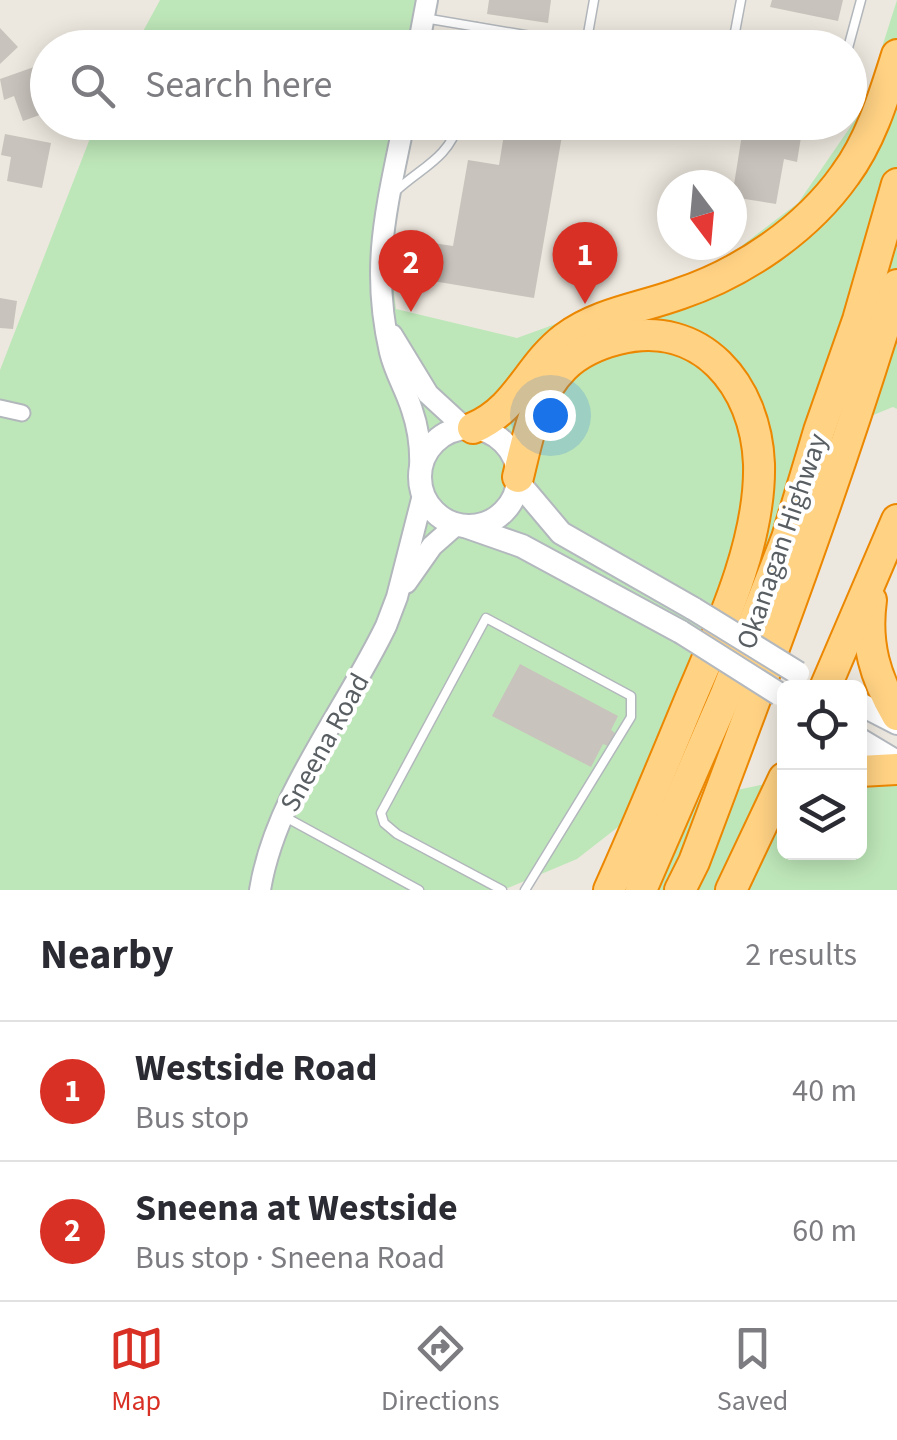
<!DOCTYPE html>
<meta charset="utf-8">
<style>
body{margin:0;font-family:"Source Sans 3",sans-serif;background:#f2f2f3;color:#2b2b33}
.controls{position:absolute;right:30px;bottom:30px;display:grid;overflow:hidden;border-radius:15px;box-shadow:0 5px 25px #0003}
.controls button{width:90px;height:90px;display:grid;place-items:center;padding:0;border:0;border-bottom:2px solid #e1e1e2;background:#fff;color:#2b2b33;font:50px sans-serif}
.compass{position:absolute;left:657px;top:170px;width:90px;height:90px;border-radius:50%;background:#fff;box-shadow:0 5px 25px #0003;rotate:164deg}
.you{position:absolute;left:550px;top:415px;width:35px;height:35px;margin:-25px;border:8px solid #fff;border-radius:50%;background:#1a73e8;box-shadow:0 0 0 15px #1a73e833}
.badge{display:grid;place-items:center;width:65px;height:65px;border-radius:50%;background:#d93025;color:#fff;font-size:32px;font-weight:700}
.pin{position:absolute;translate:-50% -82px;filter:drop-shadow(0 2px 5px #0008)}
.pin::after{content:'';position:absolute;top:52px;width:35px;height:30px;background:inherit;clip-path:polygon(0 0,100% 0,50% 100%)}
.list{margin:0;padding:0;list-style:none}
h2{display:flex;justify-content:space-between;align-items:center;height:130px;margin:0;padding:0 40px;font-size:42px}
h2 small{font-size:32px;font-weight:400;color:#7c7c81}
.list li{display:grid;grid-template-columns:65px 1fr auto;gap:30px;align-items:center;box-sizing:border-box;height:140px;padding:0 40px;border-top:2px solid #e1e1e2}
.list b{display:block;font-size:38px;white-space:nowrap}
.list p{margin:0;font-size:32px;white-space:nowrap;color:#7c7c81}
.list em{font-size:32px;font-style:normal;color:#7c7c81}
.icon{flex:none;width:55px;height:55px;fill:none;stroke:currentColor;stroke-width:2;stroke-linecap:round;stroke-linejoin:round}
.map{position:relative;flex:none;width:897px;height:890px;overflow:hidden}
.search{position:absolute;background:#fff;box-shadow:0 5px 25px #0003;left:30px;right:30px;top:30px;height:110px;display:flex;align-items:center;gap:25px;box-sizing:border-box;padding:0 35px;border-radius:55px;color:#7c7c81;font-size:38px}
.sheet{height:410px;background:#fff}
nav{display:flex;justify-content:space-around;align-items:center;box-sizing:border-box;height:140px;border-top:2px solid #e1e1e2;background:#fff;font-size:28px;color:#7c7c81}
nav a{display:grid;justify-items:center;gap:5px}
nav .on{color:#d93025}
.map>svg:first-child{display:block}
.green{fill:#bee7b9}
.building{fill:#c8c3bc}
.lines{fill:none;stroke-linecap:round;stroke-linejoin:round}
.service-casing{stroke:#b2b7bc;stroke-width:11}
.minor-casing{stroke:#b2b7bc;stroke-width:19}
.tertiary-casing{stroke:#b2b7bc;stroke-width:24}
.secondary-casing{stroke:#b3b8be;stroke-width:26}
.motorway-casing{stroke:#ec8700;stroke-width:34}
.service{stroke:#fff;stroke-width:8}
.minor{stroke:#fff;stroke-width:15}
.tertiary{stroke:#fff;stroke-width:20}
.secondary{stroke:#fff;stroke-width:22}
.motorway{stroke:#ffd284;stroke-width:30}
.secondary-bridge-casing{stroke:#b3b8be;stroke-width:26;stroke-linecap:butt}
.secondary-bridge{stroke:#fff;stroke-width:22}
.labels{text-anchor:middle;stroke-width:8;stroke-linejoin:round;paint-order:stroke}
.street-label{font-size:28px;fill:#585e62;stroke:#fff}
</style>
<div class="map">
<svg width="897" height="890" viewBox="0 0 897 890">
<rect width="100%" height="100%" fill="#ede8df"/>
<!-- green -->
<g class="green">
<polygon points="160,0 430,0 422,47 134,48"/>
<polygon points="897,0 897,409 893,407 866,418 663,792 577,859 503,890 0,890 0,370 96,123 411,123 390,260 396,309 517,338 715,266 798,203 862,110"/>
<polygon points="860,764 897,766 897,890 648,890 700,798 784,780 784,852 860,852"/>
</g>
<!-- building -->
<g class="building">
<polygon points="489,0 551,0 548,23 487,14"/>
<polygon points="772,0 843,0 838,21 770,7"/>
<polygon points="0,28 18,47 0,64"/>
<polygon points="34,67 48,112 23,121 14,96 4,100 0,79"/>
<polygon points="506,122 544,122 545,127 563,130 534,298 427,280 433,243 453,246 468,160 499,165"/>
<polygon points="744,122 802,131 797,162 784,159 776,204 732,197"/>
<polygon points="5,134 51,143 42,188 7,181 11,157 1,155"/>
<polygon points="0,298 17,301 13,329 0,328"/>
<polygon points="520,664 618,716 611,730 615,733 608,746 603,744 591,767 492,716"/>
</g>
<g class="lines">
<defs>
<g id="service">
<polyline points="424,18 602,48"/>
<polyline points="586,45 594,0"/>
<polyline points="472,48 476,27"/>
<polyline points="732,48 741,0"/>
<polyline points="848,48 861,0"/>
<path d="M397,190C422,167 449,158 459,122"/>
<polyline points="287,818 419,890"/>
<polyline points="502,890 397,834 384,823 381,813 486,618 631,696 631,717 525,890"/>
</g>
<polyline id="minor" points="0,408 22,413"/>
<g id="tertiary">
<polyline points="418,48 427,0"/>
<path d="M404,122C387,207 370,265 390,352C395,373 406,390 412,410C419,430 421,450 420,471"/>
<polyline points="392,335 428,394 465,428"/>
<polyline points="406,583 432,546 457,524"/>
<path d="M260,890C275,797 345,711 386,626L397,597L423,495"/>
</g>
<g id="secondary">
<circle cx="469" cy="477" r="49"/>
<polyline points="518,482 561,533 694,609"/>
<polyline points="465,526 522,546 681,632"/>
<polyline points="860,704 897,723"/>
<polyline points="860,740 897,762"/>
</g>
<g id="motorway">
<path d="M473,428C518,409 528,366 565,338C598,313 641,308 679,294C742,273 806,230 845,175C871,140 884,96 897,55"/>
<path d="M518,477C528,437 534,397 564,367C579,352 598,344 618,339C701,318 756,385 759,464C761,543 719,631 689,702C663,765 637,828 609,890"/>
<path d="M871,600C865,644 875,677 897,715"/>
<polyline points="825,688 897,520"/>
<polyline points="860,771 897,769"/>
<polyline points="641,890 726,694 787,538 819,431 858,320 897,184"/>
<path d="M680,890L694,862C766,671 838,481 897,285"/>
<polyline points="731,890 784,778"/>
</g>
</defs>
<!-- service casing -->
<use href="#service" class="service-casing"/>
<!-- minor casing -->
<use href="#minor" class="minor-casing"/>
<!-- tertiary casing -->
<use href="#tertiary" class="tertiary-casing"/>
<!-- secondary casing -->
<use href="#secondary" class="secondary-casing"/>
<!-- motorway casing -->
<use href="#motorway" class="motorway-casing"/>
<!-- service -->
<use href="#service" class="service"/>
<!-- minor -->
<use href="#minor" class="minor"/>
<!-- tertiary -->
<use href="#tertiary" class="tertiary"/>
<!-- secondary -->
<use href="#secondary" class="secondary"/>
<!-- motorway -->
<use href="#motorway" class="motorway"/>
<defs>
<g id="secondary-bridge">
<polyline points="694,609 798,673"/>
<polyline points="681,632 779,694"/>
</g>
</defs>
<!-- secondary-bridge casing -->
<use href="#secondary-bridge" class="secondary-bridge-casing"/>
<!-- secondary-bridge -->
<use href="#secondary-bridge" class="secondary-bridge"/>
</g>
<g class="labels">
<!-- street labels -->
<g class="street-label">
<text transform="translate(781 541) rotate(-71)" y="10">Okanagan Highway</text>
<text transform="translate(324 742) rotate(-61)" y="10">Sneena Road</text>
</g>
</g>
</svg>
<div class="controls">
<button><svg class="icon" aria-label="locate" viewBox="0 0 24 24"><circle cx="12" cy="12" r="6"/><path d="M12 2v4M12 18v4M2 12h4M18 12h4"/></svg></button>
<button><svg class="icon" aria-label="layers" viewBox="0 0 24 24"><path d="M12 4l9 5-9 5-9-5zM3 14l9 5 9-5"/></svg></button>
</div>
<svg class="compass" viewBox="-18 -18 36 36"><path d="M0-13l5 13h-10z" fill="#e53935"/><path d="M0 13l5-13h-10z" fill="#7c7c81"/></svg>
<div class="you"></div>
<div class="pin badge" style="left:585px;top:304px">1</div>
<div class="pin badge" style="left:411px;top:312px">2</div>
<div class="search"><svg class="icon" aria-label="search" viewBox="0 0 24 24"><circle cx="10" cy="10" r="6"/><path d="M15 15l6 6"/></svg>Search here</div>
</div>
<section class="sheet">
<h2>Nearby<small>2 results</small></h2>
<ul class="list">
<li><span class="badge">1</span><div><b>Westside Road</b><p>Bus stop</p></div><em>40 m</em></li>
<li><span class="badge">2</span><div><b>Sneena at Westside</b><p>Bus stop · Sneena Road</p></div><em>60 m</em></li>
</ul>
</section>
<nav>
<a class="on"><svg class="icon" aria-label="map" viewBox="0 0 24 24"><path d="M3 6l6-2 6 2 6-2v14l-6 2-6-2-6 2zM9 4v14M15 6v14"/></svg>Map</a>
<a><svg class="icon" aria-label="directions" viewBox="0 0 24 24"><path d="M12 3l9 9-9 9-9-9zM9 14v-3h6M13 9l2 2-2 2"/></svg>Directions</a>
<a><svg class="icon" aria-label="saved" viewBox="0 0 24 24"><path d="M7 4h10v16l-5-4-5 4z"/></svg>Saved</a>
</nav>
